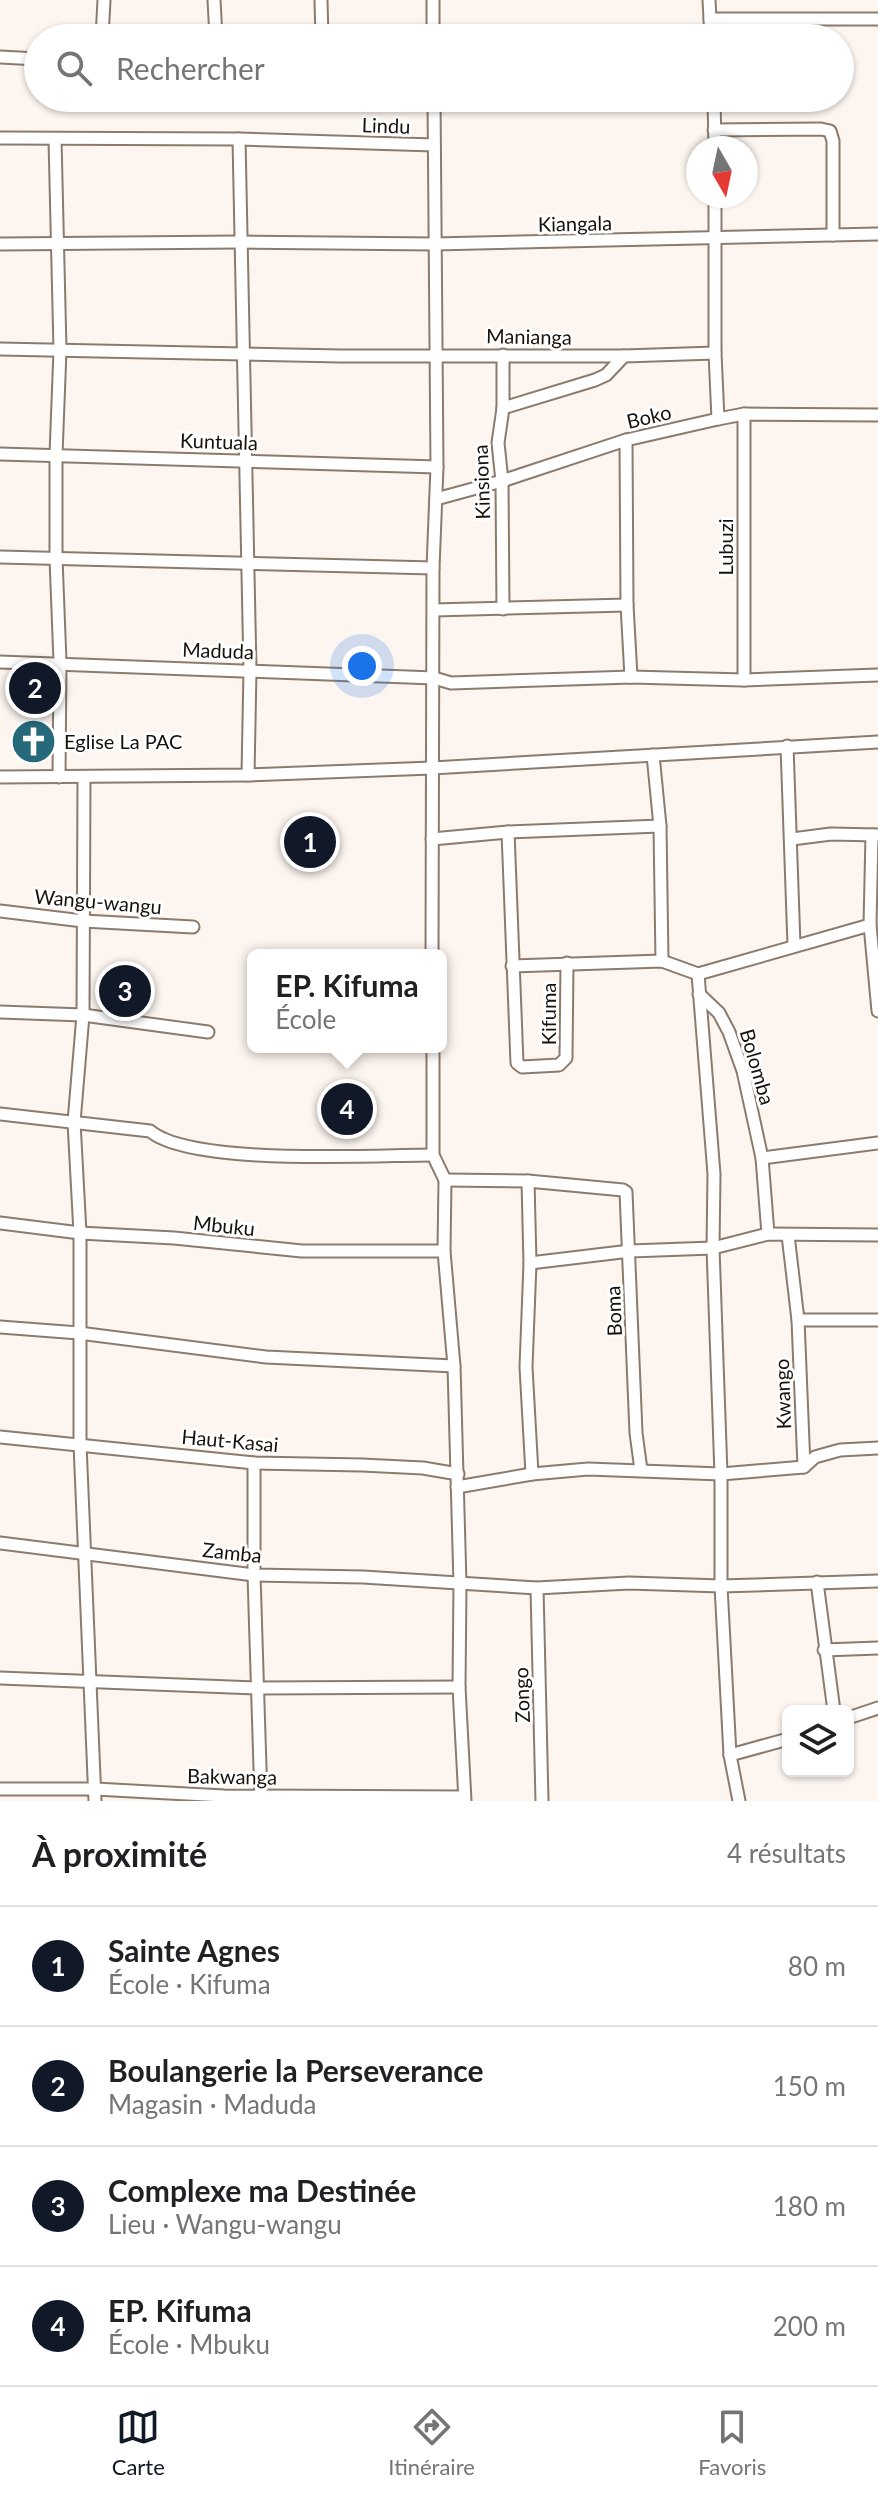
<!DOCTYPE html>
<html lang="fr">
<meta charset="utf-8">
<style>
body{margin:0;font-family:Lato,sans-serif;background:#f6f6f6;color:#202124}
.controls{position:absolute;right:24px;bottom:24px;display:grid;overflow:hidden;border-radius:12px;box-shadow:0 2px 6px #0004}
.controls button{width:72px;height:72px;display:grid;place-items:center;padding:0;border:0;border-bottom:2px solid #e0e0e0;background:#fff;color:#202124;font:40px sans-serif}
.compass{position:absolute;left:686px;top:136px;width:72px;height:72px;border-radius:50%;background:#fff;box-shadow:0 2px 6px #0004;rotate:171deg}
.you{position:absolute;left:362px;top:666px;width:28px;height:28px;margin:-20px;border:6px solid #fff;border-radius:50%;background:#1a73e8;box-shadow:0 0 0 12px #1a73e833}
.badge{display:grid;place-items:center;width:52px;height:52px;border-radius:50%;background:#111827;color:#fff;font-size:26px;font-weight:700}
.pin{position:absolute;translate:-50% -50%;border:4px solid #fff;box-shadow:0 2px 8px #0006}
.popup{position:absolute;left:247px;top:949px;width:200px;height:104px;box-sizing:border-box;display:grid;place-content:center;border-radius:12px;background:#fff;filter:drop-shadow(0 2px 6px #0005);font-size:26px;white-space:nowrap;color:#757577}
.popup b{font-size:30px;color:#202124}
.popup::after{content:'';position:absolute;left:50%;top:100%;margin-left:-16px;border:16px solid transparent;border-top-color:#fff}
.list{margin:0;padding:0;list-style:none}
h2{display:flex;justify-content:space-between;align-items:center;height:104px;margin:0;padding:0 32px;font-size:34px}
h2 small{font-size:26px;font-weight:400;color:#757577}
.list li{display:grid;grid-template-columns:52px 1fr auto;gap:24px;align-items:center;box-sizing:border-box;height:120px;padding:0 32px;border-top:2px solid #e0e0e0}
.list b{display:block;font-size:30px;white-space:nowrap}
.list p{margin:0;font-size:26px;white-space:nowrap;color:#757577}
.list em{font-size:26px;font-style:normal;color:#757577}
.icon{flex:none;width:44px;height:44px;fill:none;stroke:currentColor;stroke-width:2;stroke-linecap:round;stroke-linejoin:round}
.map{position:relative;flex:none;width:878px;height:1801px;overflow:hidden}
.search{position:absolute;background:#fff;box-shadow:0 2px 6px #0004;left:24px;right:24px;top:24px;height:88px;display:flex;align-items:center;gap:20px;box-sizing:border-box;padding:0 28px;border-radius:44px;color:#757577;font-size:30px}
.sheet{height:584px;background:#fff}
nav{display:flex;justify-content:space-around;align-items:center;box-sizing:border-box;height:112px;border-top:2px solid #e0e0e0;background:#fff;font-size:22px;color:#757577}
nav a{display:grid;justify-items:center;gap:4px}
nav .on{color:#111827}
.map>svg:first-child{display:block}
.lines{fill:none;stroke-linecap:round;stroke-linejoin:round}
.street-casing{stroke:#8c7b6d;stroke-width:15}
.street{stroke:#fff;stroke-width:11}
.labels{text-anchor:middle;stroke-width:6;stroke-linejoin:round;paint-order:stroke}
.street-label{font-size:20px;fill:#17110c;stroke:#fff}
.poi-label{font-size:20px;fill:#17110c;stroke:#fff;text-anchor:start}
</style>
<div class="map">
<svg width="878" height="1801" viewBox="0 0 878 1801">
<rect width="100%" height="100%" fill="#fdf5ef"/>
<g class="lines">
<defs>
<g id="street">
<polyline points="214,0 216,38"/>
<polyline points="321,0 322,38"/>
<polyline points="433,0 433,38"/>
<polyline points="709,0 711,38"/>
<polyline points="710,19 878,19"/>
<polyline points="102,38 104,0"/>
<polyline points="0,57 38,59"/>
<polyline points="714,98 715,148"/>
<polyline points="714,130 821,129 830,131 833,141 833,235"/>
<polyline points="0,138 239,139 434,145"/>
<polyline points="55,139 60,350 56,455 56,558 60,662 59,777"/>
<polyline points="239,139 250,670 248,775"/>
<polyline points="715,196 715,353 718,419"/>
<polyline points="0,244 240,242 434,244 878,234"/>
<polyline points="0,349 341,356 624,356 715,353"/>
<polyline points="503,408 595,380 606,375 624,356"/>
<polyline points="744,414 744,680"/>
<polyline points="626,440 627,605 631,677"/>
<polyline points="0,454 437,467"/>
<polyline points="436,499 502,481 626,440 718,419 744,414 878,415"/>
<polyline points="0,557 433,568"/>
<polyline points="503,609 502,481 498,443 503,408 503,355"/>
<polyline points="434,610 627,605"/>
<polyline points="0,662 434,678 451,683 631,677 744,680 878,675"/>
<polyline points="787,746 794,945"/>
<polyline points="653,755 660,826 662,961"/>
<polyline points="0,777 248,775 432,768 878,742"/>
<polyline points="84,777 83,1015 74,1122 80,1233 80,1444 95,1801"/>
<polyline points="508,832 517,1063 522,1067 559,1065 566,1058 567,963"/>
<polyline points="872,835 870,925 878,1011"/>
<polyline points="432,839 508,832 660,826"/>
<polyline points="792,839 831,834 878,835"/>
<polyline points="0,911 83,921 193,927"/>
<polyline points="432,955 433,568 437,467 434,98"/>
<polyline points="512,966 662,961 698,974 870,925"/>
<polyline points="698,974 714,1174 713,1248 721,1474 721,1586 730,1755 739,1801"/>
<polyline points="699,994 719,1013 729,1032 743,1071 762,1158 768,1234"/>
<polyline points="0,1012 83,1015 208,1032"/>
<polyline points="433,1047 433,1155 445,1180 444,1251 454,1366 460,1584 459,1687 465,1801"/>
<path d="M0,1114L150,1131C192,1166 373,1155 433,1155"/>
<polyline points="762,1158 878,1143"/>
<polyline points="445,1180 528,1181 623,1190 626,1192 636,1433 641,1470"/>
<polyline points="528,1181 530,1263 526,1367 532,1474"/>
<polyline points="0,1223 80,1233 174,1238 302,1251 444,1251"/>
<polyline points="788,1235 798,1320 804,1467"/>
<polyline points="530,1263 630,1251 713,1248 768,1234 878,1235"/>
<polyline points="798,1320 878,1320"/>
<polyline points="0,1327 79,1333 266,1357 454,1366"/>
<polyline points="0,1437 254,1463 362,1465 423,1468 458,1474"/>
<polyline points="254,1463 254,1575 261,1800"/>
<polyline points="457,1487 532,1474 588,1469 721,1474 804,1467 815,1457 840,1450 878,1448"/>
<polyline points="0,1543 254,1575 363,1577 537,1588 629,1583 721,1586 878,1581"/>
<polyline points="817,1582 834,1711"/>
<polyline points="537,1588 542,1801"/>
<polyline points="824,1650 878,1648"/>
<polyline points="0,1678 259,1688 459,1687"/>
<polyline points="848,1718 878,1708"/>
<polyline points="730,1755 788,1739"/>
<polyline points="0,1789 95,1789 224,1796 464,1797"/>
</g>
</defs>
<!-- street casing -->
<use href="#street" class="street-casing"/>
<!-- street -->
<use href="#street" class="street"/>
</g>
<!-- icons -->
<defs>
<symbol id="church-disc" viewBox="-11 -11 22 22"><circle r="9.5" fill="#25697a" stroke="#fff"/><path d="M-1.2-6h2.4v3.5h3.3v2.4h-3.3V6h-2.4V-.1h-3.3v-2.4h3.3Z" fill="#fff"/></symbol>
</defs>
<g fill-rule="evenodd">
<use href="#church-disc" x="8" y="716" width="51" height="51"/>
</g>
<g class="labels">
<!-- street labels -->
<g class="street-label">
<text transform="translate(386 126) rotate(2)" y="7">Lindu</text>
<text transform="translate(575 224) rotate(-1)" y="7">Kiangala</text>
<text transform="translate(529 337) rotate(1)" y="7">Manianga</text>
<text transform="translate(649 417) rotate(-13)" y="7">Boko</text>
<text transform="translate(219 442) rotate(2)" y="7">Kuntuala</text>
<text transform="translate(482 482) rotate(-92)" y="7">Kinsiona</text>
<text transform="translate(726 547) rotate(-90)" y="7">Lubuzi</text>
<text transform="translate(218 651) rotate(2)" y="7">Maduda</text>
<text transform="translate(98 902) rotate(5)" y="7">Wangu-wangu</text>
<text transform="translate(549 1014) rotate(-90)" y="7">Kifuma</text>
<text transform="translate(757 1067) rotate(74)" y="7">Bolomba</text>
<text transform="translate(224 1226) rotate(6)" y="7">Mbuku</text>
<text transform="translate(614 1311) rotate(-92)" y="7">Boma</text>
<text transform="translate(783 1394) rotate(-92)" y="7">Kwango</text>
<text transform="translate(230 1441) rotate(5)" y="7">Haut-Kasai</text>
<text transform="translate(232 1553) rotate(6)" y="7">Zamba</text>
<text transform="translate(522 1695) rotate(-92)" y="7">Zongo</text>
<text transform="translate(232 1777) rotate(1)" y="7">Bakwanga</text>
</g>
<!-- poi labels -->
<g class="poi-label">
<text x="64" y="749">Eglise La PAC</text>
</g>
</g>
</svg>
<div class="controls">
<button><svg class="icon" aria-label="layers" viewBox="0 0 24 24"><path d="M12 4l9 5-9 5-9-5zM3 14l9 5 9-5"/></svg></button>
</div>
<svg class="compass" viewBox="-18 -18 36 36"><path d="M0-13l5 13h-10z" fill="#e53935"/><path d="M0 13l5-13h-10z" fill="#757577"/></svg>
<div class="you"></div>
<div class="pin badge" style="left:310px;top:842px">1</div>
<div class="pin badge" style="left:35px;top:688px">2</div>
<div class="pin badge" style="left:125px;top:991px">3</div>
<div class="pin badge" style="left:347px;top:1109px">4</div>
<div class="popup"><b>EP. Kifuma</b>École</div>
<div class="search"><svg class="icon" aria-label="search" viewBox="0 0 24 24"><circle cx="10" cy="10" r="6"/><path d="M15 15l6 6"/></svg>Rechercher</div>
</div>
<section class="sheet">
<h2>À proximité<small>4 résultats</small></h2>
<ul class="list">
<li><span class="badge">1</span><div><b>Sainte Agnes</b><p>École · Kifuma</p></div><em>80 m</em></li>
<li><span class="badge">2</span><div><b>Boulangerie la Perseverance</b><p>Magasin · Maduda</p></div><em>150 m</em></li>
<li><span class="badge">3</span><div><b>Complexe ma Destinée</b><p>Lieu · Wangu-wangu</p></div><em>180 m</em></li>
<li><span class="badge">4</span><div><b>EP. Kifuma</b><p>École · Mbuku</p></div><em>200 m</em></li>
</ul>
</section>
<nav>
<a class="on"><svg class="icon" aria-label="map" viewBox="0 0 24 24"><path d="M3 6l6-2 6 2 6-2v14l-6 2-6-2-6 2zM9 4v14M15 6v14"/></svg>Carte</a>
<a><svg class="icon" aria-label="directions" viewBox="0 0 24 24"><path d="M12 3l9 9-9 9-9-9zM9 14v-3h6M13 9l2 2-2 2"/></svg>Itinéraire</a>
<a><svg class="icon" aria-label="saved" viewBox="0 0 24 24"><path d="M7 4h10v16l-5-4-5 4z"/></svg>Favoris</a>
</nav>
